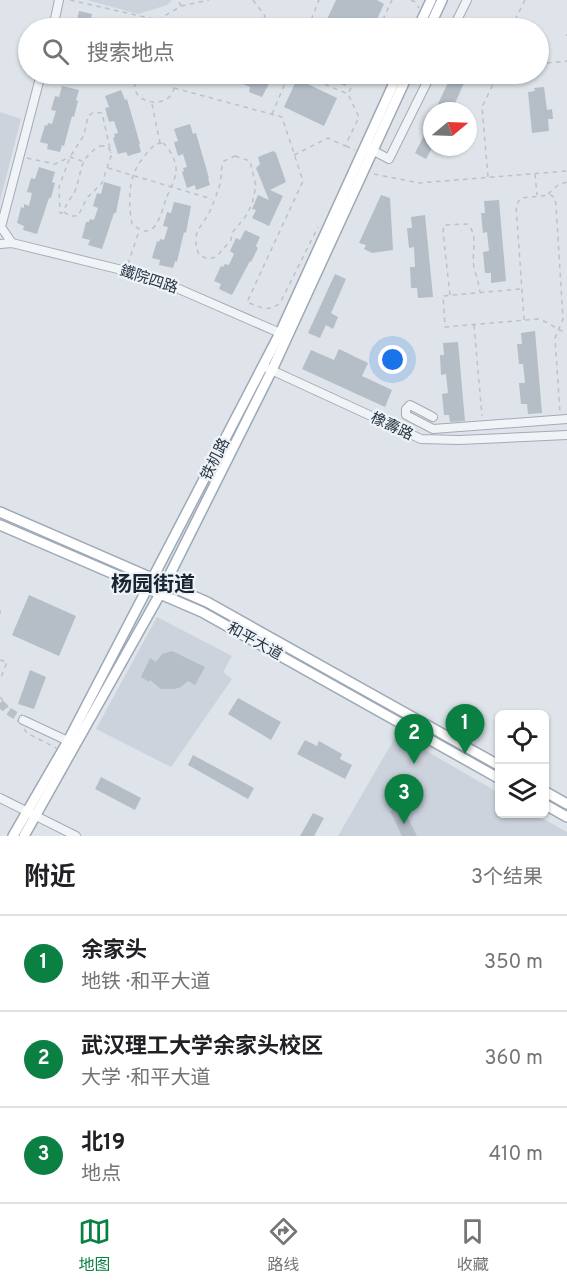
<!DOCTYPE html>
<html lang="zh">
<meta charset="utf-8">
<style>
body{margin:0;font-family:Overpass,"Noto Sans SC",sans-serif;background:#f6f6f6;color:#202124}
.controls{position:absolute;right:18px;bottom:18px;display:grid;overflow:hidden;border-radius:9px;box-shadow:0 2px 4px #0004}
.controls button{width:54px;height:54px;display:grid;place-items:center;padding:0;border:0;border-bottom:2px solid #e0e0e0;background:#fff;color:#202124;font:30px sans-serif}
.compass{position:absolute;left:423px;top:102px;width:54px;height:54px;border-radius:50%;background:#fff;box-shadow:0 2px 4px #0004;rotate:71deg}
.you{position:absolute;left:393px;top:360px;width:21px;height:21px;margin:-15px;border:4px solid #fff;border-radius:50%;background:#1a73e8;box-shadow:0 0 0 9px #1a73e833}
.badge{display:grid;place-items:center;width:39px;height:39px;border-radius:50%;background:#0b8043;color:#fff;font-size:20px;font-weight:700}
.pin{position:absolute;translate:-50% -50px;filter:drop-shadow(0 2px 3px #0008)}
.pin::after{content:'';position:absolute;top:32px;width:21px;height:18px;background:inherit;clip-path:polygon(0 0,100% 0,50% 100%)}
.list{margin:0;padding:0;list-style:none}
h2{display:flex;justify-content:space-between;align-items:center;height:78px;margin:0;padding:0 24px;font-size:26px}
h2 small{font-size:20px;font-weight:400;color:#757577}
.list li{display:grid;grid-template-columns:39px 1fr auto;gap:18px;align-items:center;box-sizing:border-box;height:96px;padding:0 24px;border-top:2px solid #e0e0e0}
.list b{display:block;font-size:22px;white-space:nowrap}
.list p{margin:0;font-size:20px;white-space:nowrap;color:#757577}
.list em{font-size:20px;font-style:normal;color:#757577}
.icon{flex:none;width:33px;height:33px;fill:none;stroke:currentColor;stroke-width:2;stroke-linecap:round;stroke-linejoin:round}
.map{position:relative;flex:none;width:567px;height:836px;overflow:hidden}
.search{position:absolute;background:#fff;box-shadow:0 2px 4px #0004;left:18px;right:18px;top:18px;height:66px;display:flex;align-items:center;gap:15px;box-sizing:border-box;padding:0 21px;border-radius:33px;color:#757577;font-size:22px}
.sheet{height:366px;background:#fff}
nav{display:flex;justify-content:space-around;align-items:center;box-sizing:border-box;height:84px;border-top:2px solid #e0e0e0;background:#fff;font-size:16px;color:#757577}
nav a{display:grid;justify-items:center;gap:3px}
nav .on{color:#0b8043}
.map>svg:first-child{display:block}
.built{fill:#ccd3dc}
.building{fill:#b5bdc7}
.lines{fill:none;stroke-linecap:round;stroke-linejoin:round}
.minor-tunnel{stroke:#b9c1c8;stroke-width:8;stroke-dasharray:8 4;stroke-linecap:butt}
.minor-casing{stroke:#a3abb4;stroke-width:10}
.major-casing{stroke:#9da9b6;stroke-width:12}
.path{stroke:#bcc2c8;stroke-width:1.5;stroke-dasharray:4.5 4.5;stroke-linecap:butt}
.minor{stroke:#f1f4f7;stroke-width:8}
.major{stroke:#fff;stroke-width:9}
.labels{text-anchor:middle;stroke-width:4.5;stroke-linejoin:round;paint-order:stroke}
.street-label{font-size:15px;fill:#263342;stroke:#eef3f7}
.district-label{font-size:21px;font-weight:bold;fill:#182432;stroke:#eef3f7}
</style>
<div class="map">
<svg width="567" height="836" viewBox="0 0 567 836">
<rect width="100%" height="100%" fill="#dee4e9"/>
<!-- built -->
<g class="built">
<polygon points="87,0 172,0 167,5 138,14"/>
<polygon points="0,112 21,119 0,201"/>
<polygon points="157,617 232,656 223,672 232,679 171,767 96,729"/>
<polygon points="397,734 499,793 500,814 535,814 567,832 567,836 338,836"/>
</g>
<!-- building -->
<g class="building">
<polygon points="336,0 377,0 384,4 373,28 323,28"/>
<polygon points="79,11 92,14 89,28 66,28 69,18 77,20"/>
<polygon points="247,74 272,74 273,76 262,97 249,92 250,87 243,84"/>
<polygon points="319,74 351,74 345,86"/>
<polygon points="452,74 468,74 452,110 438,104"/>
<polygon points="297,79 337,98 324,126 284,107"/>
<polygon points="62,86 79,90 76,100 78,101 74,117 72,116 64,146 62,145 60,152 47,149 48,144 40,142 45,125 47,126 48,123 52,124 56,111 51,110 55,96 59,97"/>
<polygon points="544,87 547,110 552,109 553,119 548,119 549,131 532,133 528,92 535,91 534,88"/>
<polygon points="121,90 125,100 127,99 140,144 139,144 141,152 128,156 126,152 118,154 113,138 115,137 114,134 118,133 114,121 109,122 105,108 109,107 105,96"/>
<polygon points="432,120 432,148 426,159 415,153"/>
<polygon points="190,124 193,134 196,133 209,178 208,178 210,185 196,190 195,185 187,188 182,172 184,171 183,168 187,167 183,154 178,156 174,142 178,141 174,129"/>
<polygon points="273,151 276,153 286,182 270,190 283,196 269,226 252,218 256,210 252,209 258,195 269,200 256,168 260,164 258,157"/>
<polygon points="39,167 55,172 52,182 55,183 51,198 49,198 37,234 23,230 24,226 17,223 21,207 24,208 24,204 29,206 32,193 27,192 31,178 35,179"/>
<polygon points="104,182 121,187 116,213 114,213 102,249 88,245 90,240 82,238 86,222 89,222 90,219 94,220 98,208 93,206 97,193 101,194"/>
<polygon points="381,195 390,198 393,250 372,253 364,249 366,245 359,243"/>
<polygon points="499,200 506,281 491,283 491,273 485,273 483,252 489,251 487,232 483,233 481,213 485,213 484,201"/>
<polygon points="174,202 191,206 186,233 184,232 177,262 175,261 173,268 159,265 160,260 152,258 157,241 159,242 160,239 164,240 168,227 163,226 167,212 171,213"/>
<polygon points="425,215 433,297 418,298 417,288 411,288 410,267 415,267 414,247 409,248 407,228 412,228 411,217"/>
<polygon points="245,230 260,237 256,246 258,248 251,262 250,261 232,295 219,289 221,284 214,281 221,266 223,267 225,264 229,265 234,254 230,251 236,238 240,240"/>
<polygon points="335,274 346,279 331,313 338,317 333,329 326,325 320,338 308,333"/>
<polygon points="535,331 542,413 528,414 527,404 521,404 519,383 525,383 523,364 519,364 517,344 522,344 521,333"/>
<polygon points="458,342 465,421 450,422 449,415 444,415 442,394 448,393 446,374 441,375 440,355 444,355 443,343"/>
<polygon points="339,349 368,363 362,376 392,390 385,407 302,369 311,350 334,360"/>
<polygon points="29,595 76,616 59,656 12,635"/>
<polygon points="172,651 205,667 195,685 188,681 181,687 174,689 161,689 150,680 149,682 141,677 150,658 156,662 162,654"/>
<polygon points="30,670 46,677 34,709 18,704"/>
<polygon points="238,698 281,722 271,740 228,714"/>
<polygon points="305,740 317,746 319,741 342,754 340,759 352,765 345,779 297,754"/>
<polygon points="193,755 254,788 248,799 188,765"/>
<polygon points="101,777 141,798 135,810 95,789"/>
<polygon points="402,806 417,836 402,836 390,811"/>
<polygon points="313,813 324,818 314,836 300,836"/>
</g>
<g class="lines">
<!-- minor-tunnel -->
<polyline class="minor-tunnel" points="0,703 8,711 23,720"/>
<defs>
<g id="minor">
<polyline points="53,28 59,0"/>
<polyline points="453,28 467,0"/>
<polyline points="368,148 389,159 431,74"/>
<polyline points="12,243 1,227 41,74"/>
<polyline points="0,244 12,243 126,271 179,289 280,333"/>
<polyline points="267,368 421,439 459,440 567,435"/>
<polyline points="433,417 410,405 406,409 406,415 433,429 567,419"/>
<polyline points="23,720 68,741"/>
<polyline points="0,798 76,836"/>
</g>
<g id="major">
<polyline points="418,28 431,0"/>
<polyline points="429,28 442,0"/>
<polyline points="0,512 207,602 500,766"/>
<polyline points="0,525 202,612 500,779"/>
<polyline points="544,791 567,804"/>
<polyline points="544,804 567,817"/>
<polyline points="13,836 68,741 280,333 398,74"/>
<polyline points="24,836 160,594 272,370 408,74"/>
</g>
</defs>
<!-- minor casing -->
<use href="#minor" class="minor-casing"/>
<!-- major casing -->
<use href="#major" class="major-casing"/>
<!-- path -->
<g class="path">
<polyline points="70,0 158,20 181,6 178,0"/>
<polyline points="253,0 265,16 260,28"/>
<polyline points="411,0 415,2 419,8"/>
<polyline points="181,6 209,0"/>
<polyline points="158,21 160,28"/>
<polyline points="308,28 319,0"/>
<polyline points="379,28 392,0"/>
<polyline points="511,28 525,0"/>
<polyline points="567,34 567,36"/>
<polyline points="538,64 567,61"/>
<polyline points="118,74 135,78"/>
<path d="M138,74C119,110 189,113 171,74"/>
<polyline points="300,74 348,94"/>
<path d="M174,88L282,117L303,181L247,302C260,307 268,313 280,303L318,227"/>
<polyline points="152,104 160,143"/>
<polyline points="272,114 289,74"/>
<path d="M163,143C170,149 177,162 176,172C175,181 169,191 166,199C160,216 155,244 132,224C129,208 128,186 135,171C139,161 148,152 155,144Z"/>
<path d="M100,146H107L112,153L102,183L87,198L78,216H70L64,212C66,202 71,200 75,191C83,170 78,159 100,146Z"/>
<polyline points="346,146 355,150"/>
<polyline points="294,155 328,138 345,146 359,117 348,94 358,74"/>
<path d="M235,156L250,161L256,186L252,204L246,216L232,233L231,240L216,257L208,259L199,255C190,232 201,229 210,211C212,207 219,188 220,184C222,175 220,170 224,161Z"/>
<polyline points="27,158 55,164 70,157 82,161"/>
<polyline points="108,168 212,199"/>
<polyline points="374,174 419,183 567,171"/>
<polyline points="535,174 537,195"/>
<polyline points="488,177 482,107 498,74"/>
<polyline points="548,194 558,185 567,182"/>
<polyline points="63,213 60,213 59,187 70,157 84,135 88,116 94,112 102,113 111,153"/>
<polyline points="128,264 139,231"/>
<path d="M520,289L443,296L445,327L538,319C549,322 557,330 567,333"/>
<path d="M450,295L443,232L444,225L468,224C479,238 471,252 474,267C476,276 479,283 480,292"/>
<polyline points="524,320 516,205 521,198 551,195 555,198 556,206 563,319 555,338 560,413"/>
<polyline points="474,325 482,416"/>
<polyline points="0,610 0,614"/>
<polyline points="0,660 7,662 0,680"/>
<polyline points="0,697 16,718"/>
<polyline points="24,729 27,733 56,748"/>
</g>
<!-- minor -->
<use href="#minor" class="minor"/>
<!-- major -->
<use href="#major" class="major"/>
</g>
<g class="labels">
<!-- street labels -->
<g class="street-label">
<text transform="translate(149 279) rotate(18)" y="5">鐵院四路</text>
<text transform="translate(392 426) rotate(25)" y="5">橡壽路</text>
<text transform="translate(215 459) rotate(-63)" y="5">铁机路</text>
<text transform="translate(255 641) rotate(29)" y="5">和平大道</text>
</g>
<!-- district labels -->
<g class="district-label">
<text x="153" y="591">杨园街道</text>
</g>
</g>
</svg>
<div class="controls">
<button><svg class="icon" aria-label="locate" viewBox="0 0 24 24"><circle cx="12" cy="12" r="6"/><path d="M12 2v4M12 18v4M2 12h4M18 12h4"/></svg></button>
<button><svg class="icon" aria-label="layers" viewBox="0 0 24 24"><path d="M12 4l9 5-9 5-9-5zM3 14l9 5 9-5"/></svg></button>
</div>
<svg class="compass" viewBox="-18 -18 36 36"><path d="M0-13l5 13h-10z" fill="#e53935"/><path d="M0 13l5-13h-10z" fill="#757577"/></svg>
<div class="you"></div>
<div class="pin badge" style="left:465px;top:754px">1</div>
<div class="pin badge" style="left:414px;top:764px">2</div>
<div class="pin badge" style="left:404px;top:824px">3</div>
<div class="search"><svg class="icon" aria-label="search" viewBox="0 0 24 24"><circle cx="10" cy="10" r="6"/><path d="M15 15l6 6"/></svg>搜索地点</div>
</div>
<section class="sheet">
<h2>附近<small>3个结果</small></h2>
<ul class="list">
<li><span class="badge">1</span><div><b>余家头</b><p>地铁 · 和平大道</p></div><em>350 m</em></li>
<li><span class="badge">2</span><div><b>武汉理工大学余家头校区</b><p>大学 · 和平大道</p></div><em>360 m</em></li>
<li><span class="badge">3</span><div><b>北19</b><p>地点</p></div><em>410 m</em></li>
</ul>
</section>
<nav>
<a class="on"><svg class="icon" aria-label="map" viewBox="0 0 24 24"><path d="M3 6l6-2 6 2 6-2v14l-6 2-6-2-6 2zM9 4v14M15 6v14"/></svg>地图</a>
<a><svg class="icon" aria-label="directions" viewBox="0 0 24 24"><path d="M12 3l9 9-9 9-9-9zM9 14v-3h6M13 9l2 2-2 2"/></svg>路线</a>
<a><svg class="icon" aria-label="saved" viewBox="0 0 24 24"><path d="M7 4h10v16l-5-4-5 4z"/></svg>收藏</a>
</nav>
